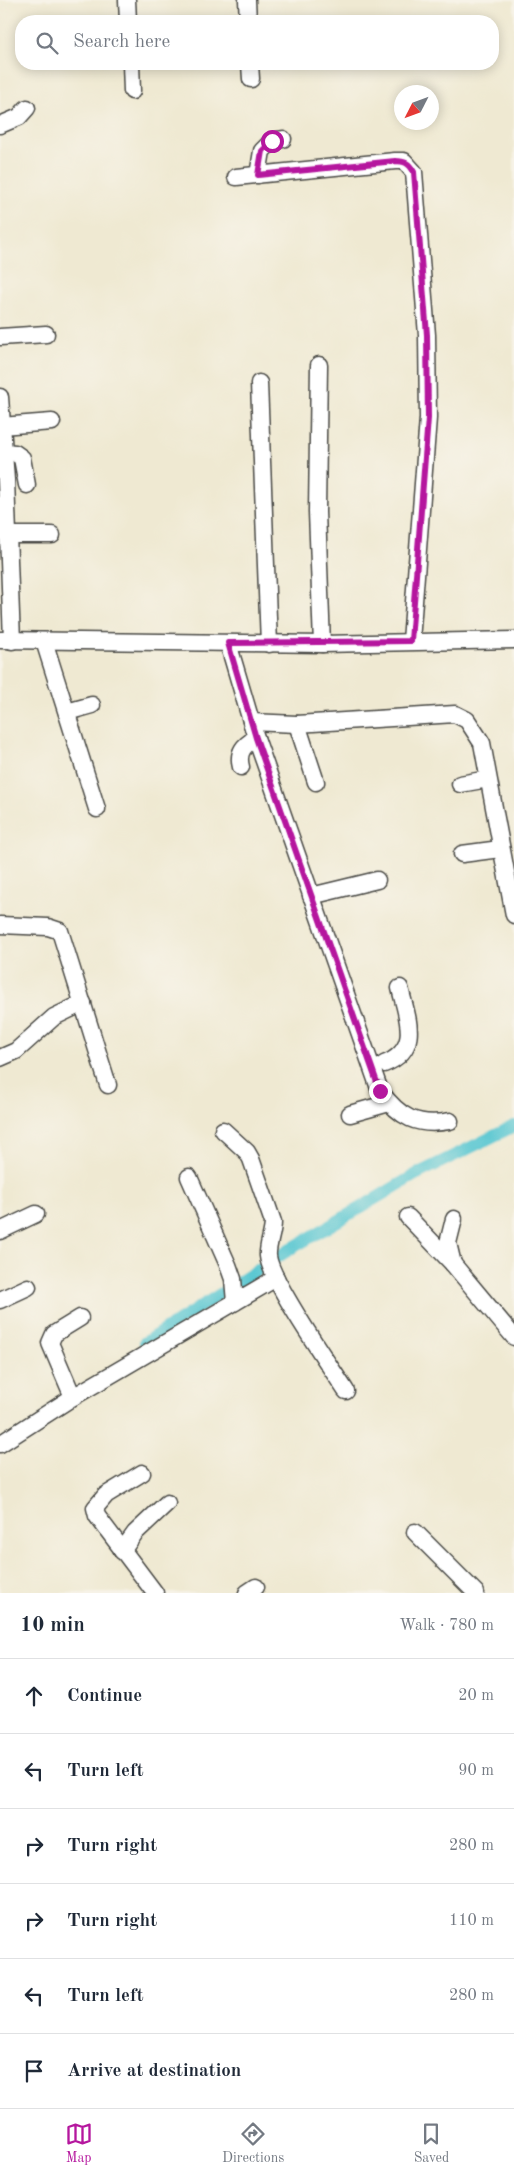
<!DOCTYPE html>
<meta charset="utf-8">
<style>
body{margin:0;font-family:"Old Standard TT",serif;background:#f6f6f7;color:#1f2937}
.compass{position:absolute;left:394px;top:85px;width:45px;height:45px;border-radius:50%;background:#fff;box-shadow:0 2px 12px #0003;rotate:228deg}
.stop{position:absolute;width:15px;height:15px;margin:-11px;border:4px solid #b5179e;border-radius:50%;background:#fff}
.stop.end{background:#b5179e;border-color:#fff;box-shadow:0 1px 5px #0008}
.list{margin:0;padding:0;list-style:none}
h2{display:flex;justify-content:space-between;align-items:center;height:65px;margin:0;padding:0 20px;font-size:21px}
h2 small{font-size:16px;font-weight:400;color:#747a83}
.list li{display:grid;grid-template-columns:32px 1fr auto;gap:15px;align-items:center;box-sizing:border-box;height:75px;padding:0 20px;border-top:1px solid #e0e1e3}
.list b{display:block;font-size:19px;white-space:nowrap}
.list em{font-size:16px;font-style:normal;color:#747a83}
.icon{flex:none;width:28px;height:28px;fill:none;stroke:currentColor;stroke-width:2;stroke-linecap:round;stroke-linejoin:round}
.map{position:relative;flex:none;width:514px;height:1593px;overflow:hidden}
.search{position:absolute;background:#fff;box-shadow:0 2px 12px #0003;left:15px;right:15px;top:15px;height:55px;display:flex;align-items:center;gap:12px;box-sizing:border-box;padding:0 18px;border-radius:20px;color:#747a83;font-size:19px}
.sheet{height:515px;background:#fff}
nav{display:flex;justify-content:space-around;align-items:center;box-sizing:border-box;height:70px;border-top:1px solid #e0e1e3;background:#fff;font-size:14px;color:#747a83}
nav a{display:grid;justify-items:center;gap:2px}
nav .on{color:#b5179e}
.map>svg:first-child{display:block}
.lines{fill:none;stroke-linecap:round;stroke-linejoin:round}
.canal{stroke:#5ac7d2;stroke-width:12}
.minor-casing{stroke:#484844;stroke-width:19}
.minor{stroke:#fff;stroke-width:16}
.route{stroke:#b5179e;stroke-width:6}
</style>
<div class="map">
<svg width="514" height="1593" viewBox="0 0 514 1593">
<rect width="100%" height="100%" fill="#f7f3e8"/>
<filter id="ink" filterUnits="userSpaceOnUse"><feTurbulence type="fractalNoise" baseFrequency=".02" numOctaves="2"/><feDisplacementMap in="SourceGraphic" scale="10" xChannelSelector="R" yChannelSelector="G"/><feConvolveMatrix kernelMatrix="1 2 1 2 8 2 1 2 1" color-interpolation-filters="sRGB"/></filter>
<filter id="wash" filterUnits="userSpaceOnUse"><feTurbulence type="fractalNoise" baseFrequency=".0096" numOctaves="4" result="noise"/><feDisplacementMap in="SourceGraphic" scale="20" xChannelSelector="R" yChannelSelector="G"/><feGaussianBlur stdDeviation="1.12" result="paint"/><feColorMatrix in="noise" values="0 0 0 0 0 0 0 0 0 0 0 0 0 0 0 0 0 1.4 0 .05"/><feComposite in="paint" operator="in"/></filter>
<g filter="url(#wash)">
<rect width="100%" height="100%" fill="#efe9d2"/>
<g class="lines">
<!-- canal -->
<polyline class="canal" points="145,1342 289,1250 415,1175 514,1126"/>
</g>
</g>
<g filter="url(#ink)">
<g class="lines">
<defs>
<g id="minor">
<polyline points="127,0 128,21"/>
<polyline points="247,0 248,21"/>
<polyline points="131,64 132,91"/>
<polyline points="250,64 251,79"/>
<polyline points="0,125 19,117 27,108"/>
<polyline points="258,175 262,151 272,141 283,139"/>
<polyline points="236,177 395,161 404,161 414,172 427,335 428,418 411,641"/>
<polyline points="0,337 46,334"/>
<polyline points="319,365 317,512 322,644"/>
<polyline points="259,383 269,644"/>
<polyline points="0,397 6,480 12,641"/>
<polyline points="1,426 52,422"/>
<polyline points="4,452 15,453 22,458 27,485"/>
<polyline points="7,535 52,535"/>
<polyline points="0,640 322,644 514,640"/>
<polyline points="44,641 97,809"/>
<path d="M228,643L256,738L380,1091C400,1118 417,1127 450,1121"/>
<polyline points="67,712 92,705"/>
<polyline points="251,722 297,724 455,714 467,720 482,743 514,915"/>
<polyline points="297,724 316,782"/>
<path d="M241,767C237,752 244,745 256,738"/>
<polyline points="460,784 488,779"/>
<polyline points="462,854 500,849"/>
<polyline points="311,896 377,880"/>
<polyline points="0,925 48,927 60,931 108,1085"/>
<polyline points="0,1058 16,1051 54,1017 83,1003"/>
<path d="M384,1064C422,1049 407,1018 400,988"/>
<polyline points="350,1114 389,1103"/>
<path d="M223,1130L247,1152L251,1159L273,1222C273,1234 267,1245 268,1256C270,1280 330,1366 346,1391"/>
<polyline points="189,1177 228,1265 233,1279 235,1302"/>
<polyline points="408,1217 453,1264 514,1337"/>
<polyline points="0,1231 36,1214"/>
<polyline points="453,1264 448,1243 454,1219"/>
<polyline points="0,1300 28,1287"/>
<polyline points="73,1397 50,1343 54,1334 80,1318"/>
<polyline points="0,1444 73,1397 276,1278"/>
<polyline points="142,1473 106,1495 95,1508 97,1516 155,1593"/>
<polyline points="415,1532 476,1593"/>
<polyline points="122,1551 135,1533 167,1503"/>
<polyline points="247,1593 256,1587"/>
</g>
</defs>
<!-- minor casing -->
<use href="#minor" class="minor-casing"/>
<!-- minor -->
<use href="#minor" class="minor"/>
</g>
</g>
<g class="lines" filter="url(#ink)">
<!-- route -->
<path class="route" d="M272,141L262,151L258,175L395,161C405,161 409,163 414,172L427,335L428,418L411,641L228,643L256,738L380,1091"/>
</g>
</svg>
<svg class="compass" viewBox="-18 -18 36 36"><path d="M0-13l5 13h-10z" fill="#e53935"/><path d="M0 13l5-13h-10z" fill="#747a83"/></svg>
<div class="stop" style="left:272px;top:141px"></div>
<div class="stop end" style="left:380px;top:1091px"></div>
<div class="search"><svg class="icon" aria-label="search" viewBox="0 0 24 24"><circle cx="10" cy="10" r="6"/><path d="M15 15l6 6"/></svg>Search here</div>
</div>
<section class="sheet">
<h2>10 min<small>Walk · 780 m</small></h2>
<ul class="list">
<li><svg class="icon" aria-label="ahead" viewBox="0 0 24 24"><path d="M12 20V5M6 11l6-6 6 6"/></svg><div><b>Continue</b></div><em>20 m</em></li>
<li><svg class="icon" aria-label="left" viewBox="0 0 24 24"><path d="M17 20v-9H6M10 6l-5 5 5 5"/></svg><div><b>Turn left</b></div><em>90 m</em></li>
<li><svg class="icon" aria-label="right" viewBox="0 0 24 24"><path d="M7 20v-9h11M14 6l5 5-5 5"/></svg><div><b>Turn right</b></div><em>280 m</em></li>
<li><svg class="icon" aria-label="right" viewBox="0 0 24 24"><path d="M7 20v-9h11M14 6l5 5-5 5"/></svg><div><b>Turn right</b></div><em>110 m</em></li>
<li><svg class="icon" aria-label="left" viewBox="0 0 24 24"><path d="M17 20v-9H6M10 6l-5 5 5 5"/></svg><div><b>Turn left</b></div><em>280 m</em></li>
<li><svg class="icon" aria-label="arrive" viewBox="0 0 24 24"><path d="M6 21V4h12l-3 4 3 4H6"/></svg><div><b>Arrive at destination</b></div></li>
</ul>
</section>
<nav>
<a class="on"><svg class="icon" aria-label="map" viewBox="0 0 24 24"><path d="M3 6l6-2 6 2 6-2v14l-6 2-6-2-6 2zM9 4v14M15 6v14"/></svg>Map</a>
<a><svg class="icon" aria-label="directions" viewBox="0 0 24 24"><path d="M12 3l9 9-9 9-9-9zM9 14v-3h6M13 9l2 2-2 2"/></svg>Directions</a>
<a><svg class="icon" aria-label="saved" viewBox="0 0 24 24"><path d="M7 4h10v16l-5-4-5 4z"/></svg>Saved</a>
</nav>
